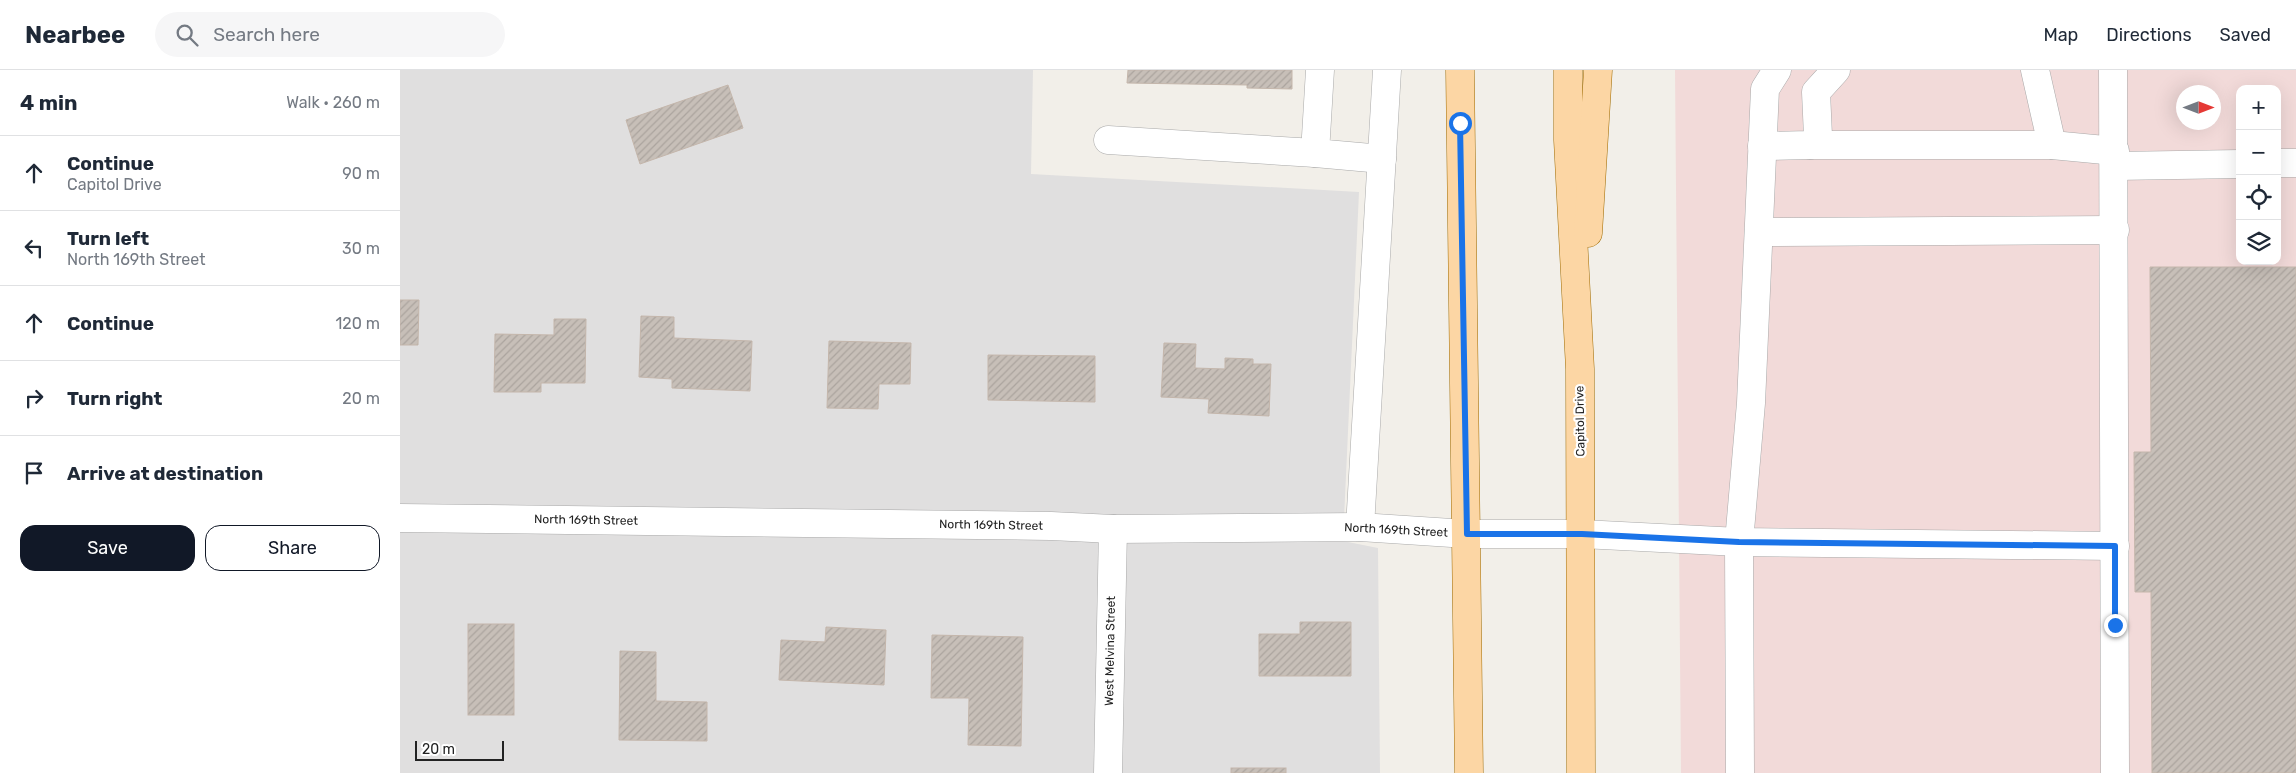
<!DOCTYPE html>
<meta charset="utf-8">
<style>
body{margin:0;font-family:Rubik,sans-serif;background:#f6f6f7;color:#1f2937}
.controls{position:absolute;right:15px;top:15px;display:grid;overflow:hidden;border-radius:10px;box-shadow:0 5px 20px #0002}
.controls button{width:45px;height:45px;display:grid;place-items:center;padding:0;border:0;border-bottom:1px solid #e0e1e3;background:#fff;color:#1f2937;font:25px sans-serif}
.compass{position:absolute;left:1776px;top:15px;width:45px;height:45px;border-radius:50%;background:#fff;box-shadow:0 5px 20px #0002;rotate:90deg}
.scale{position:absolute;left:15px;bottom:12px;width:89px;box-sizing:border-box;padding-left:5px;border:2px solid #222;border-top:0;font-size:14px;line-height:18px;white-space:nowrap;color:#222;-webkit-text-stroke:4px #fff;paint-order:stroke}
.stop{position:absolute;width:15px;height:15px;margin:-11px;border:4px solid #1a73e8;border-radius:50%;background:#fff}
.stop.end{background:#1a73e8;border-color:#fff;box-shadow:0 1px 5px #0008}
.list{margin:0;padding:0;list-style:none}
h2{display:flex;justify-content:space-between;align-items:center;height:65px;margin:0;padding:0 20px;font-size:21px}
h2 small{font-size:16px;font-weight:400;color:#747a83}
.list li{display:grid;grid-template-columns:32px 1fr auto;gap:15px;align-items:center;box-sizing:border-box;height:75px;padding:0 20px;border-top:1px solid #e0e1e3}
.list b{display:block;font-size:19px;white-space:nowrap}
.list p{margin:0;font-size:16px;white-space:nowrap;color:#747a83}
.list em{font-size:16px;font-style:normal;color:#747a83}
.actions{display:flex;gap:10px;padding:15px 20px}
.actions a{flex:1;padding:11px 0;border:1px solid #111827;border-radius:15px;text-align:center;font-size:18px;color:#111827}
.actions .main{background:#111827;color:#fff}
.icon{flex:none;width:28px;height:28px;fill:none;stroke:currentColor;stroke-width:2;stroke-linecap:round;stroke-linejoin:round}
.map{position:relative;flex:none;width:1896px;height:703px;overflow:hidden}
header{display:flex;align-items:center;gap:30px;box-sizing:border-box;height:70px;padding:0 25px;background:#fff;border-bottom:1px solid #e0e1e3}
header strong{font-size:24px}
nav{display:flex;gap:28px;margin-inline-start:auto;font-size:18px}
.search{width:350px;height:45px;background:#f6f6f7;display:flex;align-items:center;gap:12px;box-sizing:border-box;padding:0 18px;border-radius:28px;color:#747a83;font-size:19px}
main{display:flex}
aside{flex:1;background:#fff}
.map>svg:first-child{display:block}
.residential{fill:#e0dfdf}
.commercial{fill:#f2dad9;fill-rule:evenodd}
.building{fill:url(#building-hatch);stroke:#c4b6ab}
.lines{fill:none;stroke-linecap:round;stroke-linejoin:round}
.minor-casing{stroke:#a9a9a9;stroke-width:29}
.major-casing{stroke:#a06b00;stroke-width:29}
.minor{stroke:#fff;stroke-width:28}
.major{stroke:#fcd6a4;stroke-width:28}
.route{stroke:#1a73e8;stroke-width:6}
.labels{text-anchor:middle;stroke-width:4.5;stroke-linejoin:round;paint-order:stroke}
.street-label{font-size:12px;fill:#222;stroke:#fff}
</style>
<header>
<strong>Nearbee</strong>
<div class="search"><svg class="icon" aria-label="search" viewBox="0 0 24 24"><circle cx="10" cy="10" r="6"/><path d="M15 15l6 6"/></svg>Search here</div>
<nav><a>Map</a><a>Directions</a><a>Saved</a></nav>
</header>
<main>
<aside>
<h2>4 min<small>Walk · 260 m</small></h2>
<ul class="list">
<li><svg class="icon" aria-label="ahead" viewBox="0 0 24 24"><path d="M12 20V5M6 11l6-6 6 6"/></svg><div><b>Continue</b><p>Capitol Drive</p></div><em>90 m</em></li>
<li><svg class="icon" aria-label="left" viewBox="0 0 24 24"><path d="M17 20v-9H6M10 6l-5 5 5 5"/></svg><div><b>Turn left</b><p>North 169th Street</p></div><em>30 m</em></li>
<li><svg class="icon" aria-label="ahead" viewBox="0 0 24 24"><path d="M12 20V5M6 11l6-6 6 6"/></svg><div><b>Continue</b></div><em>120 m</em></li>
<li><svg class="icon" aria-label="right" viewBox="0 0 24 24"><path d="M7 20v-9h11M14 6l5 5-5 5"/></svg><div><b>Turn right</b></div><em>20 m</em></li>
<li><svg class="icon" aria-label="arrive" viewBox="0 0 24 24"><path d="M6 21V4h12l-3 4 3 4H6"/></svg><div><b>Arrive at destination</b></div></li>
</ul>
<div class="actions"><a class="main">Save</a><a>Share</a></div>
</aside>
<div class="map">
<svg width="1896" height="703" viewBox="0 0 1896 703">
<defs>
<pattern id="building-hatch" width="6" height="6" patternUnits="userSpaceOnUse" patternTransform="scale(1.25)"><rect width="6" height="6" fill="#c7bfb8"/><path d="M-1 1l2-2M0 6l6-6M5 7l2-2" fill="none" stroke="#aba49e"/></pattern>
</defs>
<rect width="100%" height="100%" fill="#f2efe9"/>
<!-- residential -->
<polygon class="residential" points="0,0 633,0 631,104 959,122 943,471 978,478 980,703 0,703"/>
<!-- commercial -->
<path class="commercial" d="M1275,0H1896V703H1281ZM1840,19H1877V191H1840ZM1784,22H1814V52H1784Z"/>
<!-- building -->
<g class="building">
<polygon points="728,0 892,0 892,19 847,18 847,15 727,13"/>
<polygon points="328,15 343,58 240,94 226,50"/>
<polygon points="1750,197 1896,197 1896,703 1752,703 1751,522 1735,522 1734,382 1751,382"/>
<polygon points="0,230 19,230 18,275 0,275"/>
<polygon points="241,246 274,247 274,268 352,271 350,321 272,318 272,309 239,307"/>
<polygon points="154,249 186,249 185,313 141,313 141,322 94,322 95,264 154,265"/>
<polygon points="429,271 511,273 510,314 479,314 478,339 427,338"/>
<polygon points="764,273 796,274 795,298 825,299 825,288 853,289 853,294 871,294 869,346 808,343 809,329 761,327"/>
<polygon points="588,285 695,286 695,332 588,330"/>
<polygon points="900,552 951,552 951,606 859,606 859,564 900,564"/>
<rect x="68" y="554" width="46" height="91"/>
<polygon points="426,557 486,560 484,615 379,610 381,570 425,572"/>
<polygon points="532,565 623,567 621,676 568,675 569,628 531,628"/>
<polygon points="220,581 256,582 256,631 307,632 307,671 219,670"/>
<rect x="831" y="698" width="55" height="5"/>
</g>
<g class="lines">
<defs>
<g id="minor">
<polyline points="920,0 915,83 982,89"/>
<polyline points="1635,0 1652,75 1715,81"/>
<polyline points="1713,0 1715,703"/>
<polyline points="708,70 915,83"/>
<polyline points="1410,75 1652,75"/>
<polyline points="1362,76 1410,75 1418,66 1416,22 1436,0"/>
<polyline points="1877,93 1896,93"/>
<polyline points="1715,96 1840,94"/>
<polyline points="1359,162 1715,160"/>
<polyline points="0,448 651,456 713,459 960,457 1067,464 1182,464 1339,472 1715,476"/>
<polyline points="960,457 987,0"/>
<polyline points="708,703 713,459"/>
<polyline points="1340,703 1339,472 1351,333 1365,19 1377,0"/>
</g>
<g id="major">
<polyline points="1060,0 1069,703"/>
<polyline points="1168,0 1168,70 1180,299 1181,703"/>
<polyline points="1188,163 1198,0"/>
</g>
</defs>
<!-- minor casing -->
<use href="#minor" class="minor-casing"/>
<!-- major casing -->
<use href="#major" class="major-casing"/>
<!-- minor -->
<use href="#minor" class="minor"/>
<!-- major -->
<use href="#major" class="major"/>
</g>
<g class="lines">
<!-- route -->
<polyline class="route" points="1060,53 1067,464 1182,464 1339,472 1715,476 1715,555"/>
</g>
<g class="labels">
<!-- street labels -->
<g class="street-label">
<text transform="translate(1180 351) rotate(-91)" y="4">Capitol Drive</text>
<text transform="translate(186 450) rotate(1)" y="4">North 169th Street</text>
<text transform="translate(591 455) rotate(1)" y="4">North 169th Street</text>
<text transform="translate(996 460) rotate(3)" y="4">North 169th Street</text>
<text transform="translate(710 581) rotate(-89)" y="4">West Melvina Street</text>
</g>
</g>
</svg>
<div class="controls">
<button>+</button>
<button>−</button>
<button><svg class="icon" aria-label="locate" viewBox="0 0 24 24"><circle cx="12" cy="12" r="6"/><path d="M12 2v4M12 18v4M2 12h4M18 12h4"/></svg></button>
<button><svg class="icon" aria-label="layers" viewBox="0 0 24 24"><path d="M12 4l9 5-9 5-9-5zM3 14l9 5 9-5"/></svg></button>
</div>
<svg class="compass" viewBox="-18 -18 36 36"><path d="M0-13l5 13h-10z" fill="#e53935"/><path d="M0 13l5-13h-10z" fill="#747a83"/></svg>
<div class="scale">20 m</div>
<div class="stop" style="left:1060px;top:53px"></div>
<div class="stop end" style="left:1715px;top:555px"></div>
</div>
</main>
